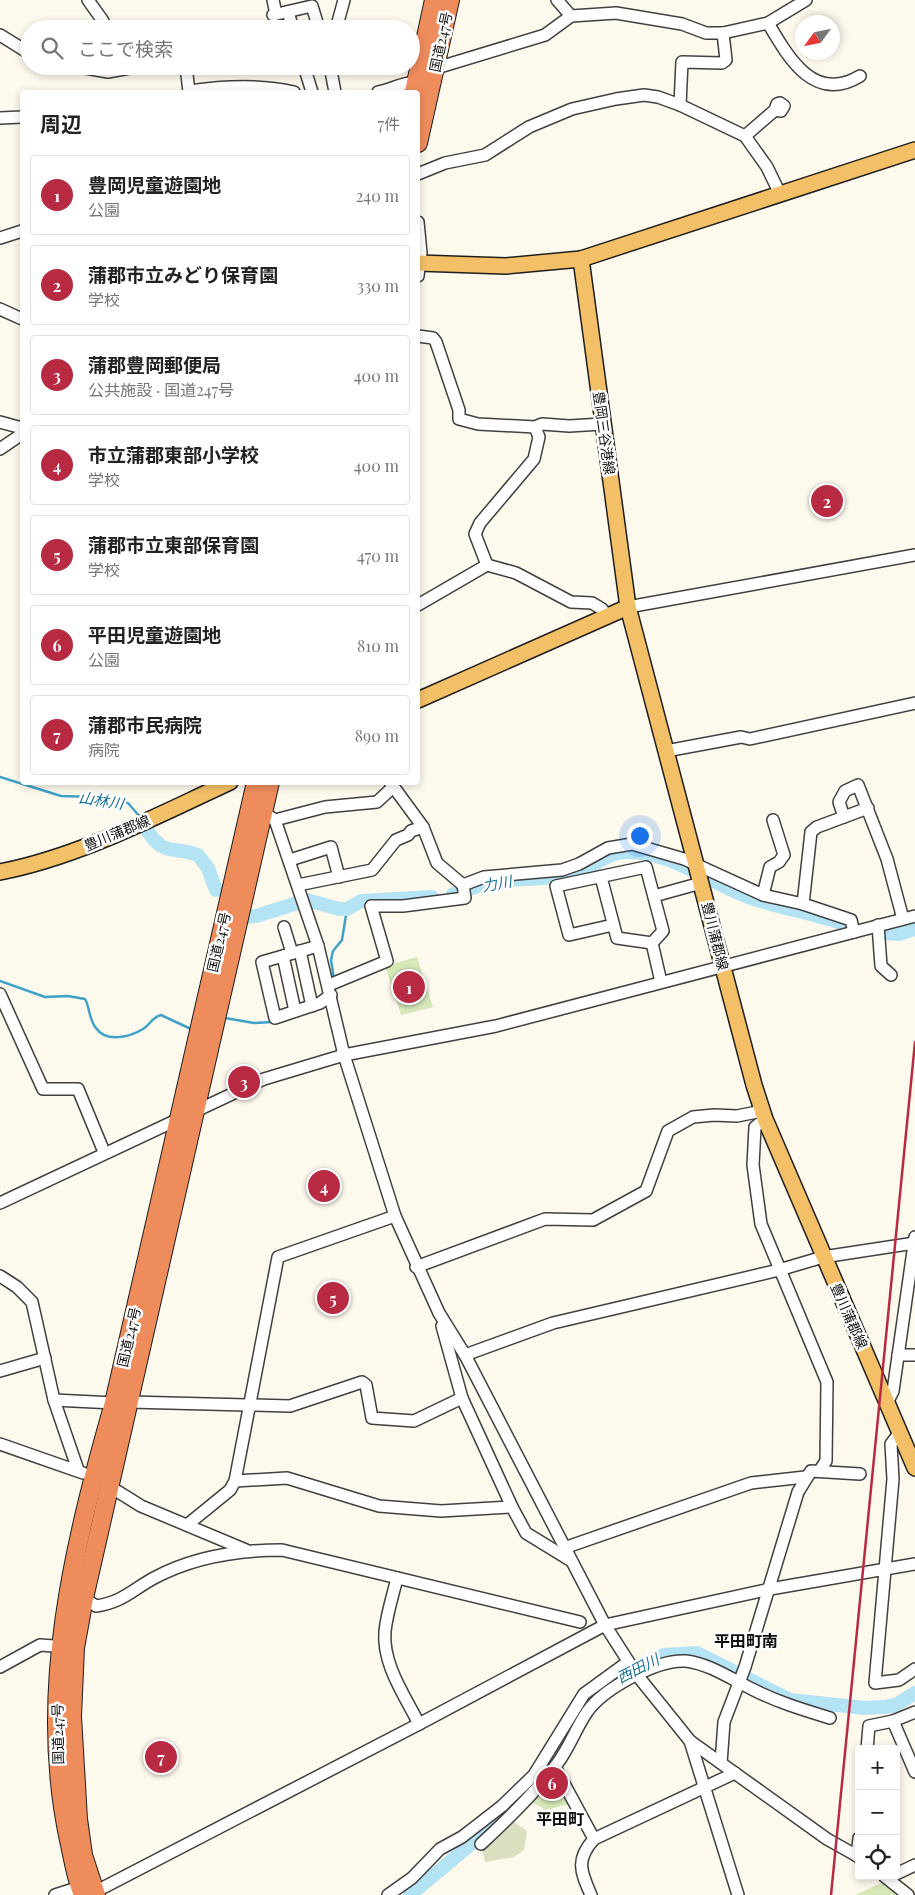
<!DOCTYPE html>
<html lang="ja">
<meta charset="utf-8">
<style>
body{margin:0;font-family:"Playfair Display","Noto Sans JP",serif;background:#f2f2f2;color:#222}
.controls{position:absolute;right:15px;bottom:15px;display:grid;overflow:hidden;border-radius:5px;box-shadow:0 2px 8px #0003}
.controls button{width:45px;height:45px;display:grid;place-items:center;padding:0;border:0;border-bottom:1px solid #e0e0e0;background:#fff;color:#222;font:25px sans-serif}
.compass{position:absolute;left:795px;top:15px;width:45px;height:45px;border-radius:50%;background:#fff;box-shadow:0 2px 8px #0003;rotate:237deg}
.you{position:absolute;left:639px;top:835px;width:18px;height:18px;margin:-12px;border:4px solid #fff;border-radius:50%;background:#1a73e8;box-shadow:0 0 0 8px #1a73e833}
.badge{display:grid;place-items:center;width:32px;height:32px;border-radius:50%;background:#b72a42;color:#fff;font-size:16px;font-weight:700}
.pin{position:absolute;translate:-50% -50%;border:2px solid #fff;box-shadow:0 1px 5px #0006}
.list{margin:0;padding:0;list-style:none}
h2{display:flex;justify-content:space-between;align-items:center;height:65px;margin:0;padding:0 20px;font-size:21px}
h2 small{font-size:16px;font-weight:400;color:#767676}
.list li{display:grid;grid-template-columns:32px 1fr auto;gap:15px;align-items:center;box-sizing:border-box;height:80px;margin:0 10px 10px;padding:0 10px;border:1px solid #e0e0e0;border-radius:5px}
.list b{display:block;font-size:19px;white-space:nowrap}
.list p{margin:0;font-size:16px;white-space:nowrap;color:#767676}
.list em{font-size:16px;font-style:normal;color:#767676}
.icon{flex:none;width:28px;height:28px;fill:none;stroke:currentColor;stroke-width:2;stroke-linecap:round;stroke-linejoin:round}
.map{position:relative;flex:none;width:915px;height:1895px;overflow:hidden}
.search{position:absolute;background:#fff;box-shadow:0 2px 8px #0003;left:20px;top:20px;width:400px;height:55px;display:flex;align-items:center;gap:12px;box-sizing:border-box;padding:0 18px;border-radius:28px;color:#767676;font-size:19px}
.panel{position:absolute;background:#fff;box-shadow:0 2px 8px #0003;left:20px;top:90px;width:400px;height:695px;border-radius:5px}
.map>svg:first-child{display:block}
.green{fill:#d6e7b8}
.cemetery{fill:#d9dfbf}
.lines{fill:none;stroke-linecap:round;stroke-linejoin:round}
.stream{stroke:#3ea2c8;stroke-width:2.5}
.river{stroke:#b4e4f4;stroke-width:14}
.minor-casing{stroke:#404040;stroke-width:14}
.major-casing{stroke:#1e1e1e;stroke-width:18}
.highway-casing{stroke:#1e1e1e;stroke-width:20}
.minor{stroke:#fff;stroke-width:11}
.major{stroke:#f3c068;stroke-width:15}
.highway{stroke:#ef8c5b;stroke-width:18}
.rail{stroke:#b72a42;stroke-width:2.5}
.labels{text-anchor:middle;stroke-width:5;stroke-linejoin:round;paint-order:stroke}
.street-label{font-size:14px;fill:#0d0d0d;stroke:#fff}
.water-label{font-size:15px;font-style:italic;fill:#1b7299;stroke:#fff}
.quarter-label{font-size:16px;font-weight:bold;fill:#0d0d0d;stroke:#fff}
</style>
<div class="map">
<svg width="915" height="1895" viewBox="0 0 915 1895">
<rect width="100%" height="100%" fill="#fef9ed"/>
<!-- green -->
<g class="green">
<polygon points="417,957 433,1007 401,1015 385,966"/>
<polygon points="555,1767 574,1803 546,1810 526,1799"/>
<polygon points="881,1883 899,1895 855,1895"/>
</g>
<!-- cemetery -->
<polygon class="cemetery" points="509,1818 527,1831 524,1850 514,1857 485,1862 481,1844"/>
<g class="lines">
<!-- stream -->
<g class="stream">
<polyline points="0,777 61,796 94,797 128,803 140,817"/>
<polyline points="334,979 331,960 333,951 342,940 347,909"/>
<path d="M0,981L45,997L68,996L85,999C90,1008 89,1020 96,1028C106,1043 130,1037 143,1029C150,1025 152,1017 161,1015L191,1029"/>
<polyline points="225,1018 254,1023 273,1022"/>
</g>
<!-- river -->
<g class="river">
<path d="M145,827C164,858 170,845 198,855L208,868L216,890"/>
<path d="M453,894C465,893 474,886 485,883C515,877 547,881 576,873C593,868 606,853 624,852C667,850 705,879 741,894C774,908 811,912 844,924"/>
<polyline points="247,917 256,916 307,900 339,909 347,909 361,901 432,897"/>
<polyline points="886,933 899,934 915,929"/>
<polyline points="410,1895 471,1844 540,1776 583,1707 619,1675 647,1662 664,1655 697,1653 790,1700 865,1708 885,1707 896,1705 915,1693"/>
</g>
<defs>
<g id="minor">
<polyline points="88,0 103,21 104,29"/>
<polyline points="273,0 276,14"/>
<polyline points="557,0 571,16"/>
<polyline points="288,12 293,29"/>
<polyline points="273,15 312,6 319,29"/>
<path d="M768,23C788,57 814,104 860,76"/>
<polyline points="336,29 344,0"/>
<polyline points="0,35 29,53"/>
<polyline points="436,63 443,66 545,35 571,16 616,13 682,24 706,33 723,33 768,23 806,0"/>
<polyline points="74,66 108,72 140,66"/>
<polyline points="186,66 189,92"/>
<polyline points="304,66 312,92"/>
<polyline points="330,66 335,92"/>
<path d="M189,91C224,86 259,84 294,92"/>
<path d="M378,92C391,90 403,82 416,82"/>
<polyline points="680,105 682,62 722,63 726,60 723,33"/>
<polyline points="0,118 22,117"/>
<polyline points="745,136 775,110 777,104 780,103 784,106 781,111 775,110"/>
<polyline points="418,174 445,163 485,155 529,127 572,109 616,99 644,95 658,97 680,105 745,136 767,167 780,194"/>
<polyline points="418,222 421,253 418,276"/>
<polyline points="0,238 22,231"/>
<polyline points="0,309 22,319"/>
<polyline points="418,336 433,338 436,342 459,410 459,419 478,424 535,427 542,424 569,426 602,424"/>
<polyline points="0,422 22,428"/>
<polyline points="0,449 22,434"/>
<polyline points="487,565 475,534 480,523 534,459 539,437 535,427"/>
<polyline points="418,605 487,565 516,573 571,602 592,603 602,609 607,616"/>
<polyline points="628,607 915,555"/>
<polyline points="666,751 741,737 750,739 915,703"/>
<polyline points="390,782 423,827 437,863 463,885"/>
<polyline points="264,813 275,820 318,946 344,1055 395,1216 439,1313 465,1355 605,1625 637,1675 690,1741 827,1839 859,1857"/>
<polyline points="844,817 839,802 845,791 858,785 887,859 903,919"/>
<polyline points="275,820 325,807 377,802 393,787"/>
<polyline points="290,860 331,847 339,877"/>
<polyline points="601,877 617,938 652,943 663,931 646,867 556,886 569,935 613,925"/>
<polyline points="298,885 372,870 396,840 408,835 411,831 423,827"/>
<polyline points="763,895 770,867 779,862 784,855 773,820"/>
<polyline points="654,896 701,883"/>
<polyline points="803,904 811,832 817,827 868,808"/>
<polyline points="878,925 881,966 891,975"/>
<polyline points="284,927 292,953"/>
<polyline points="652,943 661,982"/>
<polyline points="318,946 262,962 275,1018 320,1003 331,995"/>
<polyline points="300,951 312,1006"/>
<polyline points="283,956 295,1011"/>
<polyline points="329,985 387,961 371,906 403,906 465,898 463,885 484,877 562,870 579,864 608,848 632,844 684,859 763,895 803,904 851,920 854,932"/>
<polyline points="0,994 43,1089 78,1089 104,1152"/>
<polyline points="765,1119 755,1127 753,1165 761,1224 827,1382 826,1461 820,1470"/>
<polyline points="0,1203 264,1079 344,1055 496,1026 915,916"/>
<polyline points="416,1267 545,1219 593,1220 646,1191 668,1131 693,1117 714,1115 737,1116 762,1111"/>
<polyline points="0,1276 17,1287 32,1302 54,1400 78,1470"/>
<polyline points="442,1326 462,1398 512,1507 526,1533 570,1560"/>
<polyline points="465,1355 553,1323 779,1270 823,1257 915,1243"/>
<polyline points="898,1355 915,1355"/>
<polyline points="0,1371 45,1358"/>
<polyline points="54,1400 114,1403"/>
<polyline points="130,1402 290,1406 362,1382 366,1385 372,1418 414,1421 462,1398"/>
<polyline points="887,1403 893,1391 915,1237"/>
<polyline points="900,1432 891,1444 893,1479 875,1683 899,1680 915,1669"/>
<polyline points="0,1444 83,1473"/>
<polyline points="235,1481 287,1478 379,1506 441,1511 512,1507"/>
<polyline points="109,1486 141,1506 246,1550"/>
<polyline points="187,1525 230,1490 235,1481 278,1257 395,1216"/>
<polyline points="564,1548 751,1483 805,1477"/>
<path d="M397,1578C393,1595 387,1613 385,1631C382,1664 405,1696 419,1724"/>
<path d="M84,1598L96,1606C123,1602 132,1590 154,1578C193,1557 238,1550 282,1550L580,1622"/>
<polyline points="0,1667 40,1645 68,1647"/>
<polyline points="893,1721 915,1772"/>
<polyline points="690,1741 738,1895"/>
<polyline points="867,1749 869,1726 893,1721 915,1712"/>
<polyline points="721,1763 724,1722 745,1667 798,1492 811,1471 860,1474"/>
<polyline points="555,1767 594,1839"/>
<path d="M481,1844C508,1819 535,1793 557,1764C569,1748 576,1728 587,1712C603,1689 657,1659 686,1661C710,1664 731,1679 752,1689C777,1702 804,1710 830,1718"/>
<polyline points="857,1856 859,1838"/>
<polyline points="896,1874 915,1865"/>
<polyline points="884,1876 908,1895"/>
<polyline points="55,1895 80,1887"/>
<polyline points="89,1895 419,1724 605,1625 770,1589 915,1564"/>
<polyline points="388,1895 412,1878 440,1849 462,1837 502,1806 534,1775 584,1694 628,1662"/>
<path d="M591,1895C581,1872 575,1860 594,1839L735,1773"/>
</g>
<g id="major">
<polyline points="581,259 628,607 754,1085 765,1119 915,1468"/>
<polyline points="418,263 506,266 581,259 915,150"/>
<polyline points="418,700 628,607"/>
<path d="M0,872C81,856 156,816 230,782"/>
</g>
<g id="highway">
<polyline points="414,92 434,0"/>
<polyline points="418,143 450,0"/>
<path d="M83,1895C76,1878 73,1858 69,1840C37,1693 74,1544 114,1403L256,782"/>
<polyline points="96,1895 83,1855 78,1819 72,1716 75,1648 84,1598 270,782"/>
</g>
</defs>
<!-- minor casing -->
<use href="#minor" class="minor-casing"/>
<!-- major casing -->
<use href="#major" class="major-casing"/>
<!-- highway casing -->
<use href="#highway" class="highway-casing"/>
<!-- minor -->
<use href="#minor" class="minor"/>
<!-- major -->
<use href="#major" class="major"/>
<!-- highway -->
<use href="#highway" class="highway"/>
<!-- rail -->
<polyline class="rail" points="831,1895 915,1042"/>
</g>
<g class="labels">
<!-- street labels -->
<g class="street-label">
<text transform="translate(441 42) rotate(-78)" y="5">国道247号</text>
<text transform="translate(604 433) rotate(82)" y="5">豊岡三谷港線</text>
<text transform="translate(117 833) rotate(-23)" y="5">豊川蒲郡線</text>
<text transform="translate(715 936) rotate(76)" y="5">豊川蒲郡線</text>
<text transform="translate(219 942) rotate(-77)" y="5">国道247号</text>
<text transform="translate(849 1316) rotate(66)" y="5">豊川蒲郡線</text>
<text transform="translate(129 1337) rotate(-77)" y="5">国道247号</text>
<text transform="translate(58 1734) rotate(-91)" y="5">国道247号</text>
</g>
<!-- water labels -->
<g class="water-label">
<text transform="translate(101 801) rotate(9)" y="5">山林川</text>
<text transform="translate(497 884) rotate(-10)" y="5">力川</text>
<text transform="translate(638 1669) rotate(-27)" y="5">西田川</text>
</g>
<!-- quarter labels -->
<g class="quarter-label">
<text x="746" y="1647">平田町南</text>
<text x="560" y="1825">平田町</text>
</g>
</g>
</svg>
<div class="controls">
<button>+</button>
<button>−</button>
<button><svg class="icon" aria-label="locate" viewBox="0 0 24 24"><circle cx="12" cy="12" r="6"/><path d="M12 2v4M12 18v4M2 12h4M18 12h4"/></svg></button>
</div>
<svg class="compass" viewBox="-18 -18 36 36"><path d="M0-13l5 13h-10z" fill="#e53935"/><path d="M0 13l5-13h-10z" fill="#767676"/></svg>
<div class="you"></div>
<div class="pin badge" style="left:409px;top:987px">1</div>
<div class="pin badge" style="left:827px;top:501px">2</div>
<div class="pin badge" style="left:244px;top:1082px">3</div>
<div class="pin badge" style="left:324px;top:1186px">4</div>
<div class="pin badge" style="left:333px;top:1298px">5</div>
<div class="pin badge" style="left:552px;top:1783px">6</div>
<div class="pin badge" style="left:161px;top:1757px">7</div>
<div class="search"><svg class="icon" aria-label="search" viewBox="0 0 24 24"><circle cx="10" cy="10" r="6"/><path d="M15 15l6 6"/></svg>ここで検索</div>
<section class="panel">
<h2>周辺<small>7件</small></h2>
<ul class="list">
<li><span class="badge">1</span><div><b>豊岡児童遊園地</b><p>公園</p></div><em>240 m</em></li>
<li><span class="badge">2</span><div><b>蒲郡市立みどり保育園</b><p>学校</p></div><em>330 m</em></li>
<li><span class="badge">3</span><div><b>蒲郡豊岡郵便局</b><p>公共施設 · 国道247号</p></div><em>400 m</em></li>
<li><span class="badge">4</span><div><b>市立蒲郡東部小学校</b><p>学校</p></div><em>400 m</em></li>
<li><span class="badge">5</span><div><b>蒲郡市立東部保育園</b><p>学校</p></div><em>470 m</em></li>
<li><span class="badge">6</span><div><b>平田児童遊園地</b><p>公園</p></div><em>810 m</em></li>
<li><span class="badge">7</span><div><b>蒲郡市民病院</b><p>病院</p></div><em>890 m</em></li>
</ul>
</section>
</div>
